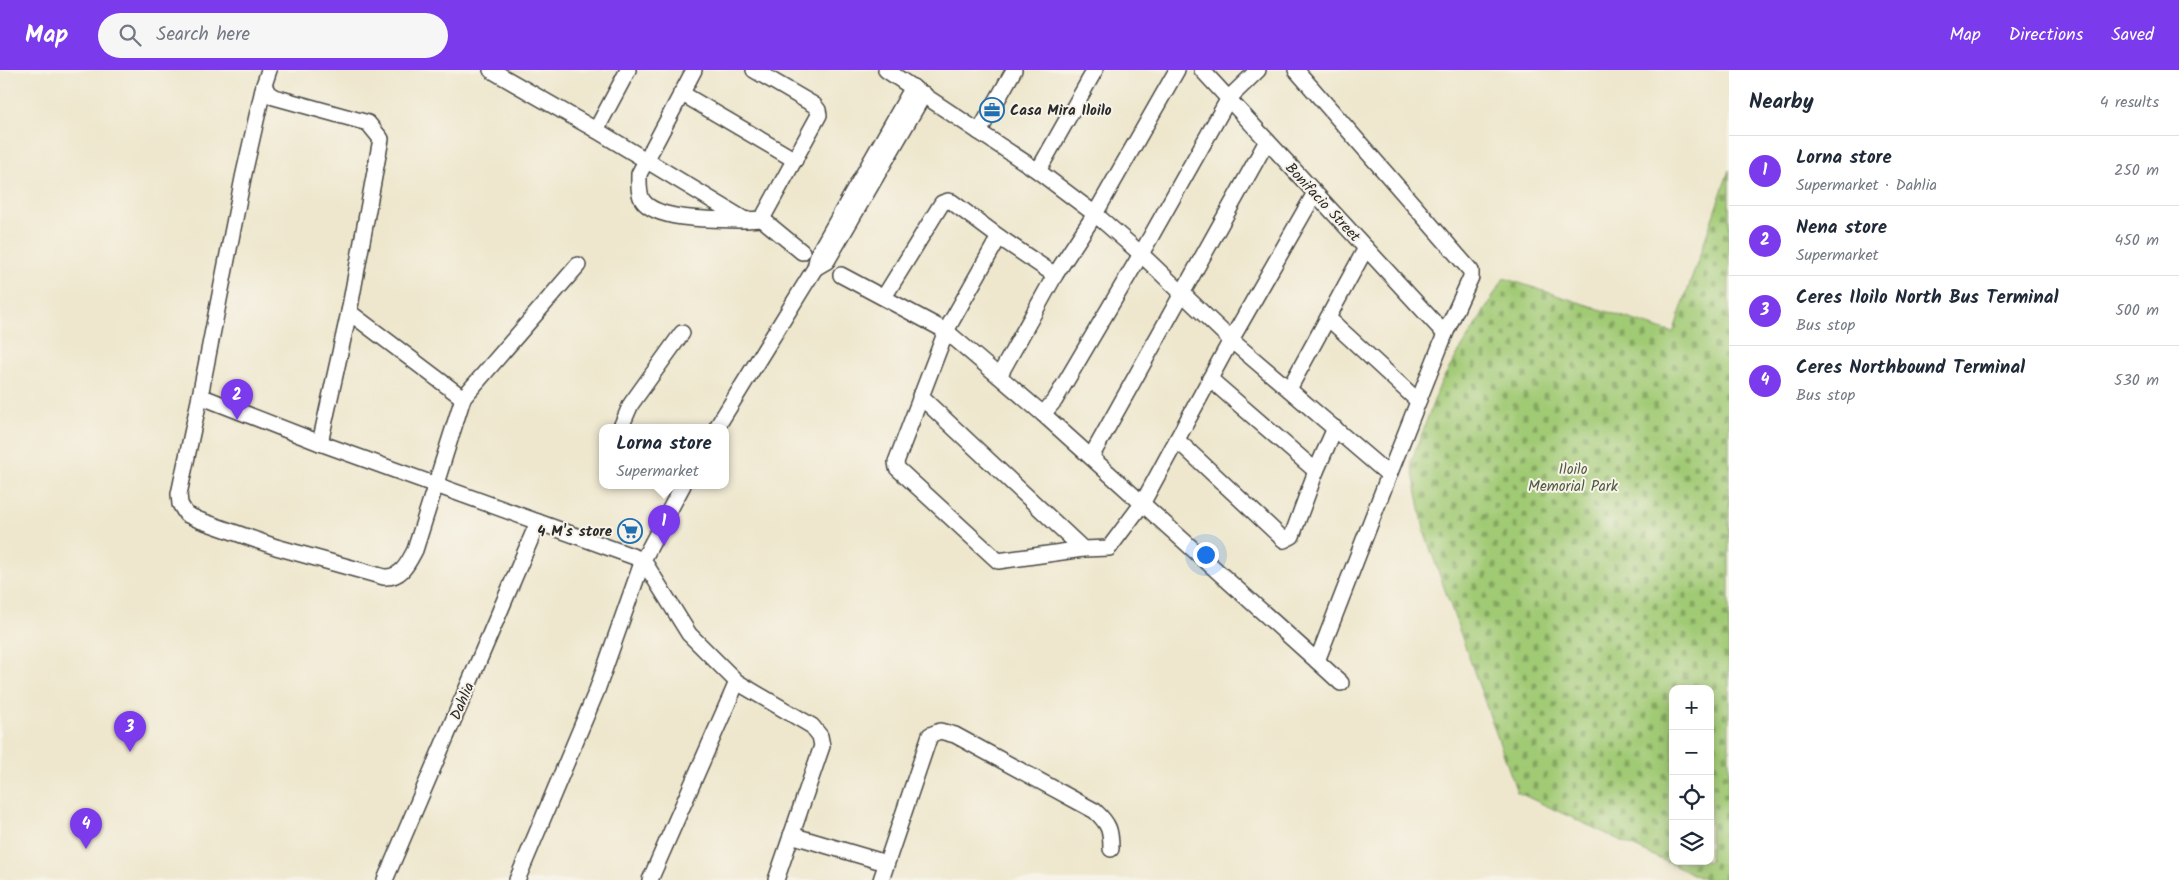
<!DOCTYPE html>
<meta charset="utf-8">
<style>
body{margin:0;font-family:Kalam,sans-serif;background:#f6f6f7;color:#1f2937}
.controls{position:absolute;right:15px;bottom:15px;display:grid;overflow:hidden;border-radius:10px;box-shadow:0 2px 12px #0003}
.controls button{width:45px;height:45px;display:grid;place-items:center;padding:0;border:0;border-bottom:1px solid #e0e1e3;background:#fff;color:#1f2937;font:25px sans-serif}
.you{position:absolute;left:1205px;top:484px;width:18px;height:18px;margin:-12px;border:4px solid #fff;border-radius:50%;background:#1a73e8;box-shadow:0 0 0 8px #1a73e833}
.badge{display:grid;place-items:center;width:32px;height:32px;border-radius:50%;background:#7c3aed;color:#fff;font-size:16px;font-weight:700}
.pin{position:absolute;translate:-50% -41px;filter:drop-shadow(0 1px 2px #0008)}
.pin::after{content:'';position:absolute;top:26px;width:18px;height:15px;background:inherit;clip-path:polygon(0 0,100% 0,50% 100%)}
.popup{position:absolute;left:599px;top:354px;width:130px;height:65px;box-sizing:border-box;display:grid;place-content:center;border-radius:10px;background:#fff;filter:drop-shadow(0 1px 4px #0005);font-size:16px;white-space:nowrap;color:#747a83}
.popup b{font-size:19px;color:#1f2937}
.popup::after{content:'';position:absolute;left:50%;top:100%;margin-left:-10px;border:10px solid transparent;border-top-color:#fff}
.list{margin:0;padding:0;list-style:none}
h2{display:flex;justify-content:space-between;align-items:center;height:65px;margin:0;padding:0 20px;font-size:21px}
h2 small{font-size:16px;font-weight:400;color:#747a83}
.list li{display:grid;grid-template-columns:32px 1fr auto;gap:15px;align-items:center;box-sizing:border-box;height:70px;padding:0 20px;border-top:1px solid #e0e1e3}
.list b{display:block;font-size:19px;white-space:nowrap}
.list p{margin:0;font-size:16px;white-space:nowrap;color:#747a83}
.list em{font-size:16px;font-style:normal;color:#747a83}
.icon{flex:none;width:28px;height:28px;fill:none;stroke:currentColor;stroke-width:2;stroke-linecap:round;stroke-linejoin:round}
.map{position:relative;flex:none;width:1729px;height:810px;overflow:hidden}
header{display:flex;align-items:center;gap:30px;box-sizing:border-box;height:70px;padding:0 25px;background:#7c3aed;color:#fff}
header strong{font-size:24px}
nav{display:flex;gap:28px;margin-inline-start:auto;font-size:18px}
.search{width:350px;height:45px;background:#f6f6f7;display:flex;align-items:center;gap:12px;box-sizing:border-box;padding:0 18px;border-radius:28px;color:#747a83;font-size:19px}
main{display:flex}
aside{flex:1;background:#fff}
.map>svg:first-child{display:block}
.cemetery{fill:url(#cemetery-stones);stroke:#667a50;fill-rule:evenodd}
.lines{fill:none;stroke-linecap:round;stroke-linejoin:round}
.minor-casing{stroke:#484743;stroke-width:18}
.minor{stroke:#fff;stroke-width:15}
.labels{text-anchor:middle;stroke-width:4;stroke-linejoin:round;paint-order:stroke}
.poi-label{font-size:15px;font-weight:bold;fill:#2b2b2b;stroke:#f7f3e8;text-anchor:start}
.street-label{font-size:15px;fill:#2b2b2b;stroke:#f7f3e8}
.park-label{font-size:15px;fill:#4e5b41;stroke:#f7f3e8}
</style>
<header>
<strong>Map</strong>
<div class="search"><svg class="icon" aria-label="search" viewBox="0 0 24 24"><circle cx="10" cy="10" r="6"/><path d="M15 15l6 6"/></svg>Search here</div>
<nav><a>Map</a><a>Directions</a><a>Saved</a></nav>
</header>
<main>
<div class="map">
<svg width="1729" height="810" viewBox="0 0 1729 810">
<defs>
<pattern id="cemetery-stones" width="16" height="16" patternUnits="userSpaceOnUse" patternTransform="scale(1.25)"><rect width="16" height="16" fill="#a1ca75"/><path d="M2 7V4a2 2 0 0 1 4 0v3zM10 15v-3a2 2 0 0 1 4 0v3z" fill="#83a460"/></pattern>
</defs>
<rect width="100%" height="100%" fill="#f7f3e8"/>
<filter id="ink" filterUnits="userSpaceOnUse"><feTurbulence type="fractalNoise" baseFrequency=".02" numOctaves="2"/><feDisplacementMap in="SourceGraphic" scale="10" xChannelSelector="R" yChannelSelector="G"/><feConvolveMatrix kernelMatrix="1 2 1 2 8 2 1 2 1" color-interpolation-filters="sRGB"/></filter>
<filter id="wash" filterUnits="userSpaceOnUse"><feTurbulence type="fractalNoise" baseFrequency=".0096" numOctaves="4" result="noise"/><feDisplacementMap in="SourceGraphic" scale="20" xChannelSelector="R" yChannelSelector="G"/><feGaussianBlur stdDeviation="1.12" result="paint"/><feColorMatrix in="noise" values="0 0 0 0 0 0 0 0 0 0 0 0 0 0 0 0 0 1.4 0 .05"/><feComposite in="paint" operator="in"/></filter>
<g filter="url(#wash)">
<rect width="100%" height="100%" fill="#eee7cd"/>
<!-- cemetery -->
<path class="cemetery" d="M1729,100V810H1705L1517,722L1425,464L1411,392L1441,312L1504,208L1673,263ZM1673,619H1710V791H1673Z"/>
</g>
<g filter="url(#ink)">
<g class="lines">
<defs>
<g id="minor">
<polyline points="269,0 264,15 243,108 200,326 320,373 643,490 689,564 737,612 812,656 820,666 822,676 776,810"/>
<polyline points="491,0 596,60"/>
<polyline points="628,0 596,60 745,150 762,149 802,182"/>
<path d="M694,0L639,104C639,112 638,124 643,131C659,152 719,149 742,150"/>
<polyline points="754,0 814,35 818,40 819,45 762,149"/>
<polyline points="886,0 1038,101 1095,144 1141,184 1231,270 1389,405 1317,591 1043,344"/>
<polyline points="1202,0 1445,264"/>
<polyline points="1296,0 1471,201 1471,207 1445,264 1389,405"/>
<polyline points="264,15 268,23 274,27 368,53 381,69 349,242 463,328"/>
<polyline points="681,23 795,90"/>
<polyline points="979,62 1014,0"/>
<polyline points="1038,101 1095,0"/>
<polyline points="999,167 1055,205"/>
<polyline points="815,198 827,191 924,24"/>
<polyline points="841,205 946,261 1043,344 1055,330 1141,184 1229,28 1258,0"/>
<polyline points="884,227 942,133 948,131 952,132 999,167 946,261 896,392 897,398 998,491 1083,479 1109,478 1142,434 1231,270 1315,123"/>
<polyline points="1328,248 1418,331"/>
<polyline points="999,306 1055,205 1095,144 1177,0"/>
<polyline points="1210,309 1316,401"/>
<polyline points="1289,319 1366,178"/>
<path d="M200,326L179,424L180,434L186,444L199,450L276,477L384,507C402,508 408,493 415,480L463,328L578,195"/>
<polyline points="920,326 1083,479"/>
<polyline points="621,357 631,334 682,263"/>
<polyline points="717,357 815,198 818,184 913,17"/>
<polyline points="1177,370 1284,470 1292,466 1316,401 1335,358"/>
<polyline points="320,373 349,242"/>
<polyline points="1091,387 1267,71"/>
<polyline points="1317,591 1341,613"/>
<polyline points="791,765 886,793"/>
<polyline points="385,810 538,452"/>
<polyline points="517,810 597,620 643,490 683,415"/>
<polyline points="650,810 737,612"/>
<path d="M881,810L930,665L940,661L955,665L1095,741C1109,754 1111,760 1111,779"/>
</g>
</defs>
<!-- minor casing -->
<use href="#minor" class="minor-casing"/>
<!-- minor -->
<use href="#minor" class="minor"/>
</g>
</g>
<!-- icons -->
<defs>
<symbol id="office-ring" viewBox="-11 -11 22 22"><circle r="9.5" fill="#f7f3e8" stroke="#1f6fb2" stroke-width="1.5"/><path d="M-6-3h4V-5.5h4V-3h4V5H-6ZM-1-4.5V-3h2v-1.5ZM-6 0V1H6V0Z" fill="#1f6fb2"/></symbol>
<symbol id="supermarket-ring" viewBox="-11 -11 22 22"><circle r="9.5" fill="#f7f3e8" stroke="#1f6fb2" stroke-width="1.5"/><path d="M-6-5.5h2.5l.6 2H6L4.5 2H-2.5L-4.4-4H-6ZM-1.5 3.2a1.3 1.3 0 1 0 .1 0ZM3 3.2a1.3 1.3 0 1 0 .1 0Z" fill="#1f6fb2"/></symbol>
</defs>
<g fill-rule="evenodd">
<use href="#office-ring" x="978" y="26" width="28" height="28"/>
<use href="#supermarket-ring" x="616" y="447" width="28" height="28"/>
</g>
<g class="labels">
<!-- poi labels -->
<g class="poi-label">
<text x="1010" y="45">Casa Mira Iloilo</text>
<text x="612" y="466" text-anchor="end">4 M's store</text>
</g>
<!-- street labels -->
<g class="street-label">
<text transform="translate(1323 132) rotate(47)" y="5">Bonifacio Street</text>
<text transform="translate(462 631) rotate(-67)" y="5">Dahlia</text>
</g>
<!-- park labels -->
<g class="park-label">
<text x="1573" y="404">Iloilo<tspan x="1573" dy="17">Memorial Park</tspan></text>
</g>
</g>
</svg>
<div class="controls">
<button>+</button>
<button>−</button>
<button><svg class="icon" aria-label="locate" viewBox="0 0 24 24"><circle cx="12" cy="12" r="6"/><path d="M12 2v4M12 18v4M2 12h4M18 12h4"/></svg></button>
<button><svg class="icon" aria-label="layers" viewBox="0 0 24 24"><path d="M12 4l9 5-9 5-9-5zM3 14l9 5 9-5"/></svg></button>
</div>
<div class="you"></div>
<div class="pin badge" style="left:664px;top:476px">1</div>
<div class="popup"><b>Lorna store</b>Supermarket</div>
<div class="pin badge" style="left:237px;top:350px">2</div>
<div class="pin badge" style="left:130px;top:682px">3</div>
<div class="pin badge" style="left:86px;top:779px">4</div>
</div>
<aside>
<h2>Nearby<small>4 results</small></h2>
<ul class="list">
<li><span class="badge">1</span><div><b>Lorna store</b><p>Supermarket · Dahlia</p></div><em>250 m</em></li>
<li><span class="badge">2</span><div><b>Nena store</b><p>Supermarket</p></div><em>450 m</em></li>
<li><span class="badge">3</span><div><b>Ceres Iloilo North Bus Terminal</b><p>Bus stop</p></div><em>500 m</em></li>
<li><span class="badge">4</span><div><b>Ceres Northbound Terminal</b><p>Bus stop</p></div><em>530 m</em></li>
</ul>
</aside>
</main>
